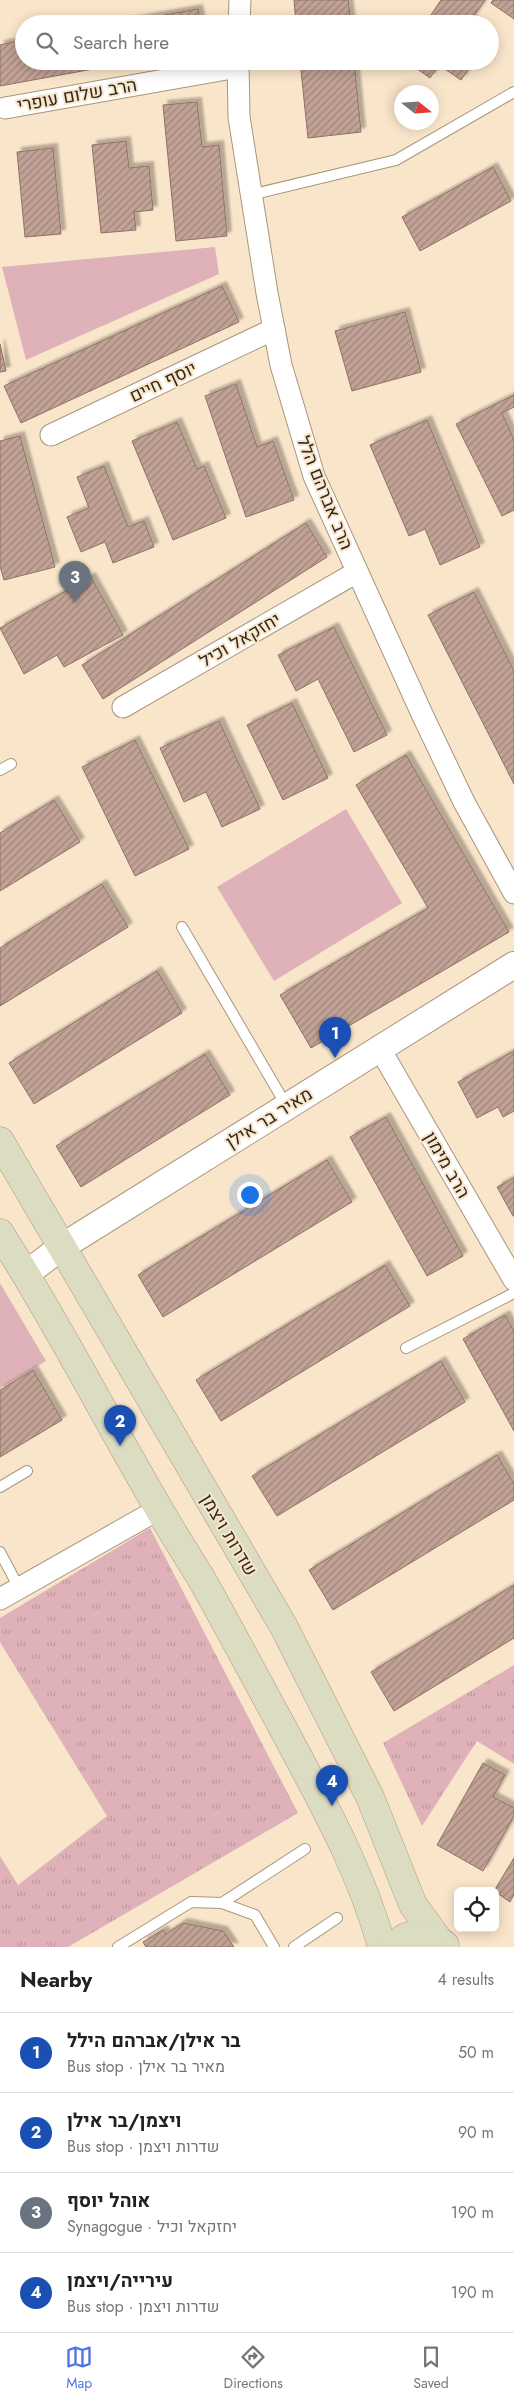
<!DOCTYPE html>
<meta charset="utf-8">
<style>
body{margin:0;font-family:Jost,Heebo,sans-serif;background:#f2f2f2;color:#222}
.controls{position:absolute;right:15px;bottom:15px;display:grid;overflow:hidden;border-radius:8px;box-shadow:0 2px 12px #0003}
.controls button{width:45px;height:45px;display:grid;place-items:center;padding:0;border:0;border-bottom:1px solid #e0e0e0;background:#fff;color:#222;font:25px sans-serif}
.compass{position:absolute;left:394px;top:85px;width:45px;height:45px;border-radius:50%;background:#fff;box-shadow:0 2px 12px #0003;rotate:107deg}
.you{position:absolute;left:249px;top:1194px;width:18px;height:18px;margin:-12px;border:4px solid #fff;border-radius:50%;background:#1a73e8;box-shadow:0 0 0 8px #1a73e833}
.badge{display:grid;place-items:center;width:32px;height:32px;border-radius:50%;background:#4e73e6;color:#fff;font-size:16px;font-weight:700}
.pin{position:absolute;translate:-50% -41px;filter:drop-shadow(0 1px 2px #0008)}
.pin::after{content:'';position:absolute;top:26px;width:18px;height:15px;background:inherit;clip-path:polygon(0 0,100% 0,50% 100%)}
.list{margin:0;padding:0;list-style:none}
h2{display:flex;justify-content:space-between;align-items:center;height:65px;margin:0;padding:0 20px;font-size:21px}
h2 small{font-size:16px;font-weight:400;color:#767676}
.list li{display:grid;grid-template-columns:32px 1fr auto;gap:15px;align-items:center;box-sizing:border-box;height:80px;padding:0 20px;border-top:1px solid #e0e0e0}
.list b{display:block;font-size:19px;white-space:nowrap}
.list p{margin:0;font-size:16px;white-space:nowrap;color:#767676}
.list em{font-size:16px;font-style:normal;color:#767676}
.icon{flex:none;width:28px;height:28px;fill:none;stroke:currentColor;stroke-width:2;stroke-linecap:round;stroke-linejoin:round}
.map{position:relative;flex:none;width:514px;height:1947px;overflow:hidden}
.search{position:absolute;background:#fff;box-shadow:0 2px 12px #0003;left:15px;right:15px;top:15px;height:55px;display:flex;align-items:center;gap:12px;box-sizing:border-box;padding:0 18px;border-radius:28px;color:#767676;font-size:19px}
.sheet{height:385px;background:#fff}
nav{display:flex;justify-content:space-around;align-items:center;box-sizing:border-box;height:70px;border-top:1px solid #e0e0e0;background:#fff;font-size:14px;color:#767676}
nav a{display:grid;justify-items:center;gap:2px}
nav .on{color:#4e73e6}
.map>svg:first-child{display:block}
.grass{fill:url(#grass-tufts)}
.park{fill:#deb2b8}
.building{fill:url(#building-hatch);stroke:#8f7166;filter:url(#shadow)}
.lines{fill:none;stroke-linecap:round;stroke-linejoin:round}
.service-casing{stroke:#a8967d;stroke-width:12}
.minor-casing{stroke:#a8967d;stroke-width:23}
.tertiary-casing{stroke:#a8967d;stroke-width:28}
.secondary-casing{stroke:#a8967d;stroke-width:29}
.service{stroke:#fff;stroke-width:10}
.minor{stroke:#fff;stroke-width:21}
.tertiary{stroke:#fff;stroke-width:26}
.secondary{stroke:#dcdcc3;stroke-width:28}
.labels{text-anchor:middle;stroke-width:4;stroke-linejoin:round;paint-order:stroke}
.street-label{font-size:18px;fill:#30291f;stroke:#f9e5ca}
</style>
<div class="map">
<svg width="514" height="1947" viewBox="0 0 514 1947">
<defs>
<pattern id="grass-tufts" width="24" height="20" patternUnits="userSpaceOnUse" patternTransform="scale(1.25)"><rect width="24" height="20" fill="#deb2b8"/><path d="M3 7l-1-3M5 7V3M7 7l1-3M15 17l-1-3M17 17v-4M19 17l1-3" fill="none" stroke="#bf999e"/></pattern>
<pattern id="building-hatch" width="6" height="6" patternUnits="userSpaceOnUse" patternTransform="scale(1.25)"><rect width="6" height="6" fill="#c2a296"/><path d="M-1 1l2-2M0 6l6-6M5 7l2-2" fill="none" stroke="#9e847a"/></pattern>
<filter id="shadow"><feDropShadow dx="4.5" dy="-4.5" stdDeviation="1" flood-color="#0004"/></filter>
</defs>
<rect width="100%" height="100%" fill="#f9e5ca"/>
<!-- grass -->
<g class="grass">
<polygon points="150,1528 298,1813 68,1947 0,1947 0,1856 18,1885 107,1816 0,1642 0,1618"/>
<polygon points="514,1665 514,1764 477,1741 422,1826 383,1743"/>
</g>
<!-- park -->
<g class="park">
<polygon points="215,247 219,274 26,360 2,267"/>
<polygon points="346,809 402,903 274,981 217,887"/>
<polygon points="0,1283 46,1361 0,1388"/>
</g>
<!-- building -->
<g class="building">
<polygon points="294,0 348,0 351,24 296,24"/>
<polygon points="441,0 485,0 471,20 477,24 425,24"/>
<polygon points="493,0 514,0 514,19 491,3"/>
<polygon points="198,9 201,24 115,24"/>
<polygon points="24,40 24,61 137,61 0,86 0,45"/>
<polygon points="300,61 354,61 361,132 308,138"/>
<polygon points="406,61 474,61 461,80 439,65 430,78"/>
<polygon points="197,102 202,147 219,145 227,236 176,241 163,105"/>
<polygon points="126,141 129,168 149,166 153,210 134,212 136,230 101,233 92,145"/>
<polygon points="53,148 61,234 25,237 17,152"/>
<polygon points="493,167 511,201 420,251 402,217"/>
<polygon points="222,286 239,322 21,423 4,386"/>
<polygon points="405,312 421,372 352,391 335,331"/>
<polygon points="0,344 6,371 0,372"/>
<polygon points="236,384 257,447 273,441 294,500 246,517 205,396"/>
<polygon points="514,395 514,407 502,413 514,440 514,510 502,516 456,424"/>
<polygon points="427,420 480,547 440,565 425,529 409,536 370,445"/>
<polygon points="177,422 197,469 204,466 226,518 173,540 132,441"/>
<polygon points="20,436 55,567 4,580 0,566 0,441"/>
<polygon points="104,466 128,527 144,521 154,547 113,563 105,542 81,552 67,517 89,508 77,477"/>
<polygon points="306,523 327,557 103,699 82,665"/>
<polygon points="91,577 123,635 64,667 57,655 24,674 0,628"/>
<polygon points="474,592 514,671 514,784 428,615"/>
<polygon points="334,627 387,735 354,752 318,679 296,691 278,655"/>
<polygon points="292,703 328,778 283,800 247,725"/>
<polygon points="219,721 260,809 222,827 206,792 184,802 160,748"/>
<polygon points="135,740 189,849 135,876 82,767"/>
<polygon points="406,755 509,932 311,1048 280,995 428,908 356,785"/>
<polygon points="54,800 80,842 0,891 0,833"/>
<polygon points="102,884 128,927 0,1006 0,948"/>
<polygon points="157,971 182,1013 34,1104 9,1063"/>
<polygon points="514,1051 514,1111 503,1117 498,1107 477,1118 458,1082"/>
<polygon points="205,1054 230,1095 81,1187 56,1146"/>
<polygon points="386,1117 463,1256 427,1276 350,1137"/>
<polygon points="327,1160 352,1202 163,1317 138,1275"/>
<polygon points="514,1178 514,1216 513,1216 497,1187"/>
<polygon points="385,1265 410,1306 221,1421 196,1380"/>
<polygon points="505,1315 514,1331 514,1431 463,1339"/>
<polygon points="441,1361 465,1402 277,1516 252,1476"/>
<polygon points="33,1370 62,1420 0,1457 0,1390"/>
<polygon points="497,1455 514,1484 514,1500 333,1610 309,1570"/>
<polygon points="514,1585 514,1638 394,1711 371,1672"/>
<polygon points="483,1763 505,1775 493,1797 514,1808 514,1816 483,1871 437,1845"/>
<polygon points="514,1858 514,1894 510,1902 494,1891"/>
<polygon points="183,1923 223,1931 234,1947 146,1947 143,1942 163,1930 166,1934"/>
</g>
<g class="lines">
<defs>
<g id="service">
<polyline points="250,195 396,160 514,92"/>
<polyline points="0,770 11,764"/>
<polyline points="182,927 286,1105"/>
<polyline points="406,1348 514,1293"/>
<polyline points="0,1487 27,1471"/>
<polyline points="0,1552 19,1588"/>
<polyline points="222,1903 305,1849"/>
<polyline points="118,1947 191,1902 222,1903 255,1915 274,1947"/>
<polyline points="294,1947 337,1918"/>
</g>
<g id="minor">
<polyline points="239,24 240,0"/>
<polyline points="238,61 239,117 267,293 281,365 314,476 422,714 464,802 514,893"/>
<polyline points="5,108 238,67"/>
<polyline points="51,435 274,329"/>
<polyline points="123,707 357,572"/>
<polyline points="380,1049 514,1280"/>
<polyline points="0,1599 159,1509"/>
</g>
<polyline id="tertiary" points="26,1274 60,1248 514,965"/>
<g id="secondary">
<polyline points="0,1141 284,1627 370,1797 413,1905 438,1939"/>
<path d="M0,1233C57,1322 105,1417 159,1509C172,1532 187,1555 201,1578C230,1629 257,1681 285,1732C322,1802 361,1870 382,1947"/>
<path d="M394,1947C407,1930 430,1932 445,1945"/>
</g>
</defs>
<!-- service casing -->
<use href="#service" class="service-casing"/>
<!-- minor casing -->
<use href="#minor" class="minor-casing"/>
<!-- tertiary casing -->
<use href="#tertiary" class="tertiary-casing"/>
<!-- secondary casing -->
<use href="#secondary" class="secondary-casing"/>
<!-- service -->
<use href="#service" class="service"/>
<!-- minor -->
<use href="#minor" class="minor"/>
<!-- tertiary -->
<use href="#tertiary" class="tertiary"/>
<!-- secondary -->
<use href="#secondary" class="secondary"/>
</g>
<g class="labels">
<!-- street labels -->
<g class="street-label">
<text transform="translate(77 95) rotate(-10)" y="6">הרב שלום עופרי</text>
<text transform="translate(163 382) rotate(-25)" y="6">יוסף חיים</text>
<text transform="translate(325 493) rotate(68)" y="6">הרב אברהם הלל</text>
<text transform="translate(240 640) rotate(-30)" y="6">יחזקאל וכיל</text>
<text transform="translate(269 1118) rotate(-32)" y="6">מאיר בר אילן</text>
<text transform="translate(447 1165) rotate(60)" y="6">הרב מימון</text>
<text transform="translate(229 1535) rotate(59)" y="6">שדרות ויצמן</text>
</g>
</g>
</svg>
<div class="controls">
<button><svg class="icon" aria-label="locate" viewBox="0 0 24 24"><circle cx="12" cy="12" r="6"/><path d="M12 2v4M12 18v4M2 12h4M18 12h4"/></svg></button>
</div>
<svg class="compass" viewBox="-18 -18 36 36"><path d="M0-13l5 13h-10z" fill="#e53935"/><path d="M0 13l5-13h-10z" fill="#767676"/></svg>
<div class="you"></div>
<div class="pin badge" style="left:335px;top:1058px;background:#1a4fb4">1</div>
<div class="pin badge" style="left:120px;top:1446px;background:#1a4fb4">2</div>
<div class="pin badge" style="left:75px;top:602px;background:#6b7280">3</div>
<div class="pin badge" style="left:332px;top:1806px;background:#1a4fb4">4</div>
<div class="search"><svg class="icon" aria-label="search" viewBox="0 0 24 24"><circle cx="10" cy="10" r="6"/><path d="M15 15l6 6"/></svg>Search here</div>
</div>
<section class="sheet">
<h2>Nearby<small>4 results</small></h2>
<ul class="list">
<li><span class="badge" style="background:#1a4fb4">1</span><div><b>בר אילן/אברהם הילל</b><p>Bus stop · מאיר בר אילן</p></div><em>50 m</em></li>
<li><span class="badge" style="background:#1a4fb4">2</span><div><b>ויצמן/בר אילן</b><p>Bus stop · שדרות ויצמן</p></div><em>90 m</em></li>
<li><span class="badge" style="background:#6b7280">3</span><div><b>אוהל יוסף</b><p>Synagogue · יחזקאל וכיל</p></div><em>190 m</em></li>
<li><span class="badge" style="background:#1a4fb4">4</span><div><b>עירייה/ויצמן</b><p>Bus stop · שדרות ויצמן</p></div><em>190 m</em></li>
</ul>
</section>
<nav>
<a class="on"><svg class="icon" aria-label="map" viewBox="0 0 24 24"><path d="M3 6l6-2 6 2 6-2v14l-6 2-6-2-6 2zM9 4v14M15 6v14"/></svg>Map</a>
<a><svg class="icon" aria-label="directions" viewBox="0 0 24 24"><path d="M12 3l9 9-9 9-9-9zM9 14v-3h6M13 9l2 2-2 2"/></svg>Directions</a>
<a><svg class="icon" aria-label="saved" viewBox="0 0 24 24"><path d="M7 4h10v16l-5-4-5 4z"/></svg>Saved</a>
</nav>
